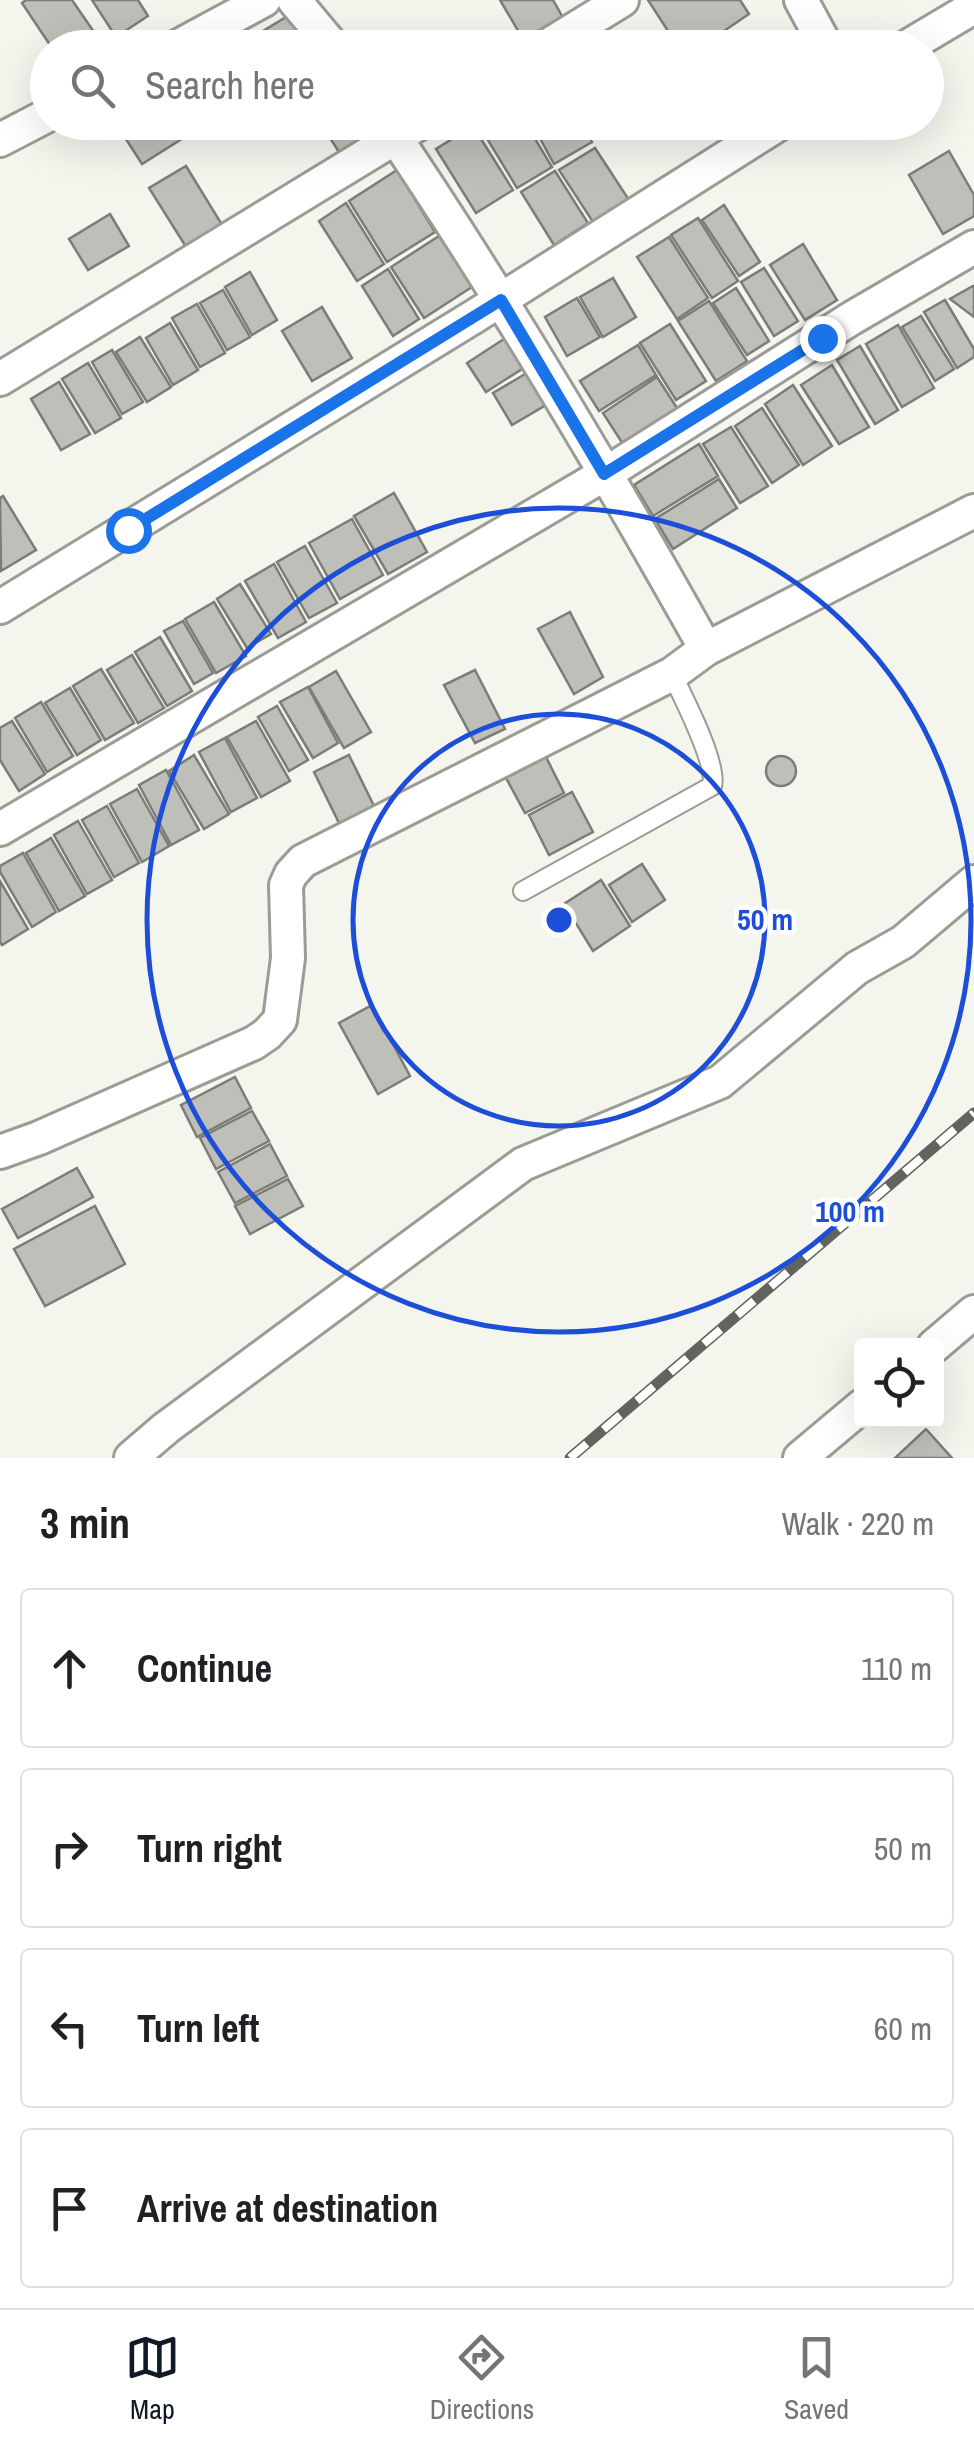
<!DOCTYPE html>
<meta charset="utf-8">
<style>
body{margin:0;font-family:"Archivo Narrow",sans-serif;background:#f2f2f2;color:#202124}
.controls{position:absolute;right:30px;bottom:30px;display:grid;overflow:hidden;border-radius:10px;box-shadow:0 10px 40px #0002}
.controls button{width:90px;height:90px;display:grid;place-items:center;padding:0;border:0;border-bottom:2px solid #e0e0e0;background:#fff;color:#202124;font:50px sans-serif}
.stop{position:absolute;width:30px;height:30px;margin:-22px;border:8px solid #1a73e8;border-radius:50%;background:#fff}
.stop.end{background:#1a73e8;border-color:#fff;box-shadow:0 2px 10px #0008}
.list{margin:0;padding:0;list-style:none}
h2{display:flex;justify-content:space-between;align-items:center;height:130px;margin:0;padding:0 40px;font-size:42px}
h2 small{font-size:32px;font-weight:400;color:#757577}
.list li{display:grid;grid-template-columns:65px 1fr auto;gap:30px;align-items:center;box-sizing:border-box;height:160px;margin:0 20px 20px;padding:0 20px;border:2px solid #e0e0e0;border-radius:10px}
.list b{display:block;font-size:38px;white-space:nowrap}
.list em{font-size:32px;font-style:normal;color:#757577}
.icon{flex:none;width:55px;height:55px;fill:none;stroke:currentColor;stroke-width:2;stroke-linecap:round;stroke-linejoin:round}
.map{position:relative;flex:none;width:974px;height:1458px;overflow:hidden}
.search{position:absolute;background:#fff;box-shadow:0 10px 40px #0002;left:30px;right:30px;top:30px;height:110px;display:flex;align-items:center;gap:25px;box-sizing:border-box;padding:0 35px;border-radius:55px;color:#757577;font-size:38px}
.sheet{height:850px;background:#fff}
nav{display:flex;justify-content:space-around;align-items:center;box-sizing:border-box;height:140px;border-top:2px solid #e0e0e0;background:#fff;font-size:28px;color:#757577}
nav a{display:grid;justify-items:center;gap:5px}
nav .on{color:#111827}
.map>svg:first-child{display:block}
.building{fill:#bebfb8;stroke:#7c7d76;stroke-width:2.5}
.lines{fill:none;stroke-linecap:round;stroke-linejoin:round}
.lane-casing{stroke:#9b9c95;stroke-width:22}
.street-casing{stroke:#9b9c95;stroke-width:38}
.lane{stroke:#fff;stroke-width:18}
.street{stroke:#fff;stroke-width:32}
.rail-casing{stroke:#62635e;stroke-width:11}
.rail{stroke:#fff;stroke-width:8;stroke-dasharray:22;stroke-linecap:butt}
.route{stroke:#1a73e8;stroke-width:12}
.ring{fill:none;stroke:#1d4ed8;stroke-width:5}
.centre{fill:#1d4ed8;stroke:#fff;stroke-width:5}
.ring-label{font-size:30px;text-anchor:middle;font-weight:bold;fill:#1d4ed8;stroke:#fff;stroke-width:9;stroke-linejoin:round;paint-order:stroke}
</style>
<div class="map">
<svg width="974" height="1458" viewBox="0 0 974 1458">
<rect width="100%" height="100%" fill="#f4f5ed"/>
<!-- building -->
<g class="building">
<polygon points="26,0 72,0 105,48 52,48 22,3"/>
<polygon points="92,0 138,0 148,16 116,37"/>
<polygon points="500,0 553,0 566,23 527,46"/>
<polygon points="648,0 740,0 749,14 699,48 679,48"/>
<polygon points="296,11 313,38 298,48 255,48 250,39"/>
<polygon points="115,122 169,122 180,140 142,164"/>
<polygon points="320,122 373,122 381,136 344,160"/>
<polygon points="477,122 525,122 552,167 517,188"/>
<polygon points="531,122 581,122 592,142 554,164"/>
<polygon points="473,126 513,190 476,213 436,149"/>
<polygon points="595,148 633,206 597,228 559,170"/>
<polygon points="949,151 974,195 974,216 943,234 909,175"/>
<polygon points="186,166 224,228 188,250 149,188"/>
<polygon points="397,170 435,232 387,262 349,201"/>
<polygon points="555,171 588,223 554,245 521,192"/>
<polygon points="346,203 384,264 357,281 319,221"/>
<polygon points="724,205 760,262 739,276 702,220"/>
<polygon points="110,214 129,246 88,270 69,239"/>
<polygon points="698,218 738,281 712,298 671,235"/>
<polygon points="439,236 472,287 424,318 391,267"/>
<polygon points="669,237 708,298 677,319 637,257"/>
<polygon points="803,244 837,300 805,320 770,265"/>
<polygon points="764,268 798,321 774,336 741,282"/>
<polygon points="388,269 419,319 393,336 362,286"/>
<polygon points="250,272 277,320 252,335 225,287"/>
<polygon points="613,278 636,317 603,337 580,297"/>
<polygon points="973,286 974,288 974,317 950,299"/>
<polygon points="736,288 769,341 747,355 713,303"/>
<polygon points="223,290 250,337 227,350 200,303"/>
<polygon points="577,298 600,337 567,356 545,317"/>
<polygon points="945,300 974,349 974,357 957,368 924,312"/>
<polygon points="709,301 747,361 716,381 678,321"/>
<polygon points="197,304 225,353 200,367 172,318"/>
<polygon points="322,307 352,358 312,381 282,331"/>
<polygon points="921,316 954,369 935,381 902,327"/>
<polygon points="170,323 198,370 173,385 146,338"/>
<polygon points="670,324 706,381 676,400 640,343"/>
<polygon points="898,325 934,388 902,407 866,344"/>
<polygon points="140,337 171,387 147,402 116,352"/>
<polygon points="507,337 525,367 486,392 467,363"/>
<polygon points="638,345 656,375 599,411 580,381"/>
<polygon points="860,346 898,410 875,424 837,360"/>
<polygon points="112,350 143,402 122,414 92,362"/>
<polygon points="88,363 121,418 95,433 62,379"/>
<polygon points="832,365 869,427 839,444 801,385"/>
<polygon points="532,370 551,402 512,425 493,393"/>
<polygon points="657,377 677,408 623,444 603,413"/>
<polygon points="59,382 90,434 61,450 31,399"/>
<polygon points="793,385 832,446 803,465 765,404"/>
<polygon points="762,408 799,465 772,483 735,426"/>
<polygon points="731,427 768,486 740,503 703,444"/>
<polygon points="699,444 718,476 653,516 634,485"/>
<polygon points="719,479 737,508 673,549 655,519"/>
<polygon points="394,493 427,552 388,574 354,516"/>
<polygon points="3,496 36,550 1,571 0,498"/>
<polygon points="352,519 383,575 340,599 309,543"/>
<polygon points="305,546 337,603 309,618 277,562"/>
<polygon points="274,564 306,622 278,638 245,581"/>
<polygon points="240,584 271,634 247,648 217,599"/>
<polygon points="214,602 246,656 216,673 185,619"/>
<polygon points="570,612 603,677 574,694 538,629"/>
<polygon points="183,621 213,673 194,684 164,631"/>
<polygon points="160,637 192,691 167,706 135,652"/>
<polygon points="132,655 164,708 138,723 107,670"/>
<polygon points="101,669 134,723 105,740 73,686"/>
<polygon points="475,670 505,729 475,743 444,685"/>
<polygon points="336,671 371,732 344,748 309,687"/>
<polygon points="308,687 338,743 313,758 280,702"/>
<polygon points="70,688 101,740 77,755 45,703"/>
<polygon points="41,702 73,756 47,772 15,718"/>
<polygon points="277,706 308,760 289,771 258,717"/>
<polygon points="12,721 45,774 19,791 0,760 0,728"/>
<polygon points="256,721 290,781 261,797 227,737"/>
<polygon points="225,738 257,798 231,812 199,752"/>
<polygon points="194,755 229,814 204,829 169,771"/>
<polygon points="349,755 375,808 340,825 314,772"/>
<circle cx="781" cy="771" r="15"/>
<polygon points="546,757 564,793 525,813 506,778"/>
<polygon points="166,770 199,830 171,845 139,785"/>
<polygon points="137,789 169,846 142,862 110,804"/>
<polygon points="572,792 593,832 549,855 529,815"/>
<polygon points="107,806 139,863 114,877 82,820"/>
<polygon points="78,821 112,880 87,894 54,835"/>
<polygon points="51,838 85,896 59,911 26,853"/>
<polygon points="23,853 56,912 32,927 0,872 0,866"/>
<polygon points="642,864 665,900 632,922 609,885"/>
<polygon points="601,880 630,926 593,951 564,904"/>
<polygon points="0,881 28,929 2,945 0,942"/>
<polygon points="372,1005 410,1076 378,1094 339,1023"/>
<polygon points="235,1077 251,1108 197,1137 181,1105"/>
<polygon points="252,1111 269,1141 216,1169 200,1138"/>
<polygon points="270,1144 287,1176 235,1203 218,1172"/>
<polygon points="77,1168 93,1197 18,1238 2,1209"/>
<polygon points="288,1179 303,1206 250,1234 235,1206"/>
<polygon points="95,1206 125,1264 45,1306 14,1249"/>
<polygon points="926,1429 952,1458 895,1458"/>
</g>
<g class="lines">
<defs>
<path id="lane" d="M523,891L712,786C718,764 683,697 672,674"/>
<g id="street">
<polyline points="294,0 334,48"/>
<polyline points="801,0 827,48"/>
<polyline points="175,48 264,0"/>
<polyline points="544,48 622,0"/>
<polyline points="905,48 974,7"/>
<path d="M385,122C500,292 606,470 706,649"/>
<polyline points="0,140 48,115"/>
<polyline points="0,379 421,122"/>
<polyline points="0,607 475,316 782,122"/>
<polyline points="0,829 605,474 852,318 974,247"/>
<polyline points="0,1152 39,1138 254,1043 267,1034 280,1020 288,958 286,885 291,874 303,861 672,674 706,649 974,511"/>
<polyline points="934,1346 974,1312"/>
<polyline points="131,1458 166,1428 523,1164 720,1082 857,968 903,942 974,882"/>
<polyline points="800,1458 862,1406"/>
</g>
</defs>
<!-- lane casing -->
<use href="#lane" class="lane-casing"/>
<!-- street casing -->
<use href="#street" class="street-casing"/>
<!-- lane -->
<use href="#lane" class="lane"/>
<!-- street -->
<use href="#street" class="street"/>
<defs>
<polyline id="rail" points="570,1458 974,1113"/>
</defs>
<!-- rail casing -->
<use href="#rail" class="rail-casing"/>
<!-- rail -->
<use href="#rail" class="rail"/>
</g>
<g class="lines">
<!-- route -->
<polyline class="route" points="128,530 501,300 604,474 822,338"/>
</g>
<!-- distance rings -->
<g class="ring">
<circle cx="559" cy="920" r="206"/>
<circle cx="559" cy="920" r="412"/>
</g>
<circle cx="559" cy="920" r="15" class="centre"/>
<g class="ring-label">
<text x="765" y="930">50 m</text>
<text x="850" y="1222">100 m</text>
</g>
</svg>
<div class="controls">
<button><svg class="icon" aria-label="locate" viewBox="0 0 24 24"><circle cx="12" cy="12" r="6"/><path d="M12 2v4M12 18v4M2 12h4M18 12h4"/></svg></button>
</div>
<div class="stop" style="left:128px;top:530px"></div>
<div class="stop end" style="left:822px;top:338px"></div>
<div class="search"><svg class="icon" aria-label="search" viewBox="0 0 24 24"><circle cx="10" cy="10" r="6"/><path d="M15 15l6 6"/></svg>Search here</div>
</div>
<section class="sheet">
<h2>3 min<small>Walk · 220 m</small></h2>
<ul class="list">
<li><svg class="icon" aria-label="ahead" viewBox="0 0 24 24"><path d="M12 20V5M6 11l6-6 6 6"/></svg><div><b>Continue</b></div><em>110 m</em></li>
<li><svg class="icon" aria-label="right" viewBox="0 0 24 24"><path d="M7 20v-9h11M14 6l5 5-5 5"/></svg><div><b>Turn right</b></div><em>50 m</em></li>
<li><svg class="icon" aria-label="left" viewBox="0 0 24 24"><path d="M17 20v-9H6M10 6l-5 5 5 5"/></svg><div><b>Turn left</b></div><em>60 m</em></li>
<li><svg class="icon" aria-label="arrive" viewBox="0 0 24 24"><path d="M6 21V4h12l-3 4 3 4H6"/></svg><div><b>Arrive at destination</b></div></li>
</ul>
</section>
<nav>
<a class="on"><svg class="icon" aria-label="map" viewBox="0 0 24 24"><path d="M3 6l6-2 6 2 6-2v14l-6 2-6-2-6 2zM9 4v14M15 6v14"/></svg>Map</a>
<a><svg class="icon" aria-label="directions" viewBox="0 0 24 24"><path d="M12 3l9 9-9 9-9-9zM9 14v-3h6M13 9l2 2-2 2"/></svg>Directions</a>
<a><svg class="icon" aria-label="saved" viewBox="0 0 24 24"><path d="M7 4h10v16l-5-4-5 4z"/></svg>Saved</a>
</nav>
